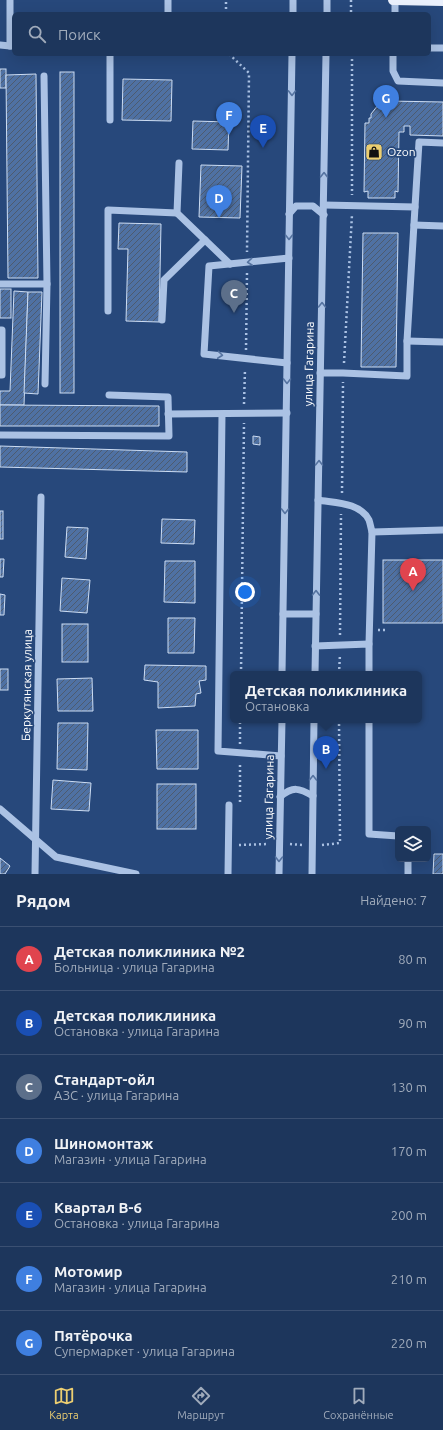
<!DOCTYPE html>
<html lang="ru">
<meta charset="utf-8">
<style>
body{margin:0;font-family:Ubuntu,sans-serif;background:#253e62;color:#f1f3f6}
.controls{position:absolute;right:12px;bottom:12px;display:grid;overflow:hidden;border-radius:6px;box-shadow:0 4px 16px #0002}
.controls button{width:36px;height:36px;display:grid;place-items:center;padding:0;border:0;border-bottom:1px solid #3b5072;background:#1d365c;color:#f1f3f6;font:20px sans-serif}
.you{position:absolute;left:245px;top:592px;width:14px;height:14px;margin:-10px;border:3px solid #fff;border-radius:50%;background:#1a73e8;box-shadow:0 0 0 6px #1a73e833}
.badge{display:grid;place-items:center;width:26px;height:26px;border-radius:50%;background:#ecce71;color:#fff;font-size:13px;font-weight:700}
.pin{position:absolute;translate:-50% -33px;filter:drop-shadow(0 1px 2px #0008)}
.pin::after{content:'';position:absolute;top:21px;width:14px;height:12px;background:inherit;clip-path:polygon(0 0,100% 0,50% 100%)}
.popup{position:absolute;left:230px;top:671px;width:192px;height:52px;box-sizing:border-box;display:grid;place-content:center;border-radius:6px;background:#1d365c;filter:drop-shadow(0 1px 3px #0005);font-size:13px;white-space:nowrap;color:#a0abbb}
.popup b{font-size:15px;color:#f1f3f6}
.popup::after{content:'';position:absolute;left:50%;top:100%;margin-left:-8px;border:8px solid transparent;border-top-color:#1d365c}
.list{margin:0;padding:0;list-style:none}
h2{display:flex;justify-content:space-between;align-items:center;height:52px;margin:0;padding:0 16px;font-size:17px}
h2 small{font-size:13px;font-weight:400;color:#a0abbb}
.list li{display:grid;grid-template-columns:26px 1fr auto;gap:12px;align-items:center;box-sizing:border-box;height:64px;padding:0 16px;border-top:1px solid #3b5072}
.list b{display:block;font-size:15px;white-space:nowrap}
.list p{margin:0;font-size:13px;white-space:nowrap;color:#a0abbb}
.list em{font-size:13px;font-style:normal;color:#a0abbb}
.icon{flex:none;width:22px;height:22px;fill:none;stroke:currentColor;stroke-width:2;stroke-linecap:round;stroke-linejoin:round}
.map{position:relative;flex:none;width:443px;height:874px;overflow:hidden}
.search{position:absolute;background:#1d365c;box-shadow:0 4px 16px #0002;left:12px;right:12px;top:12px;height:44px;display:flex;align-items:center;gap:10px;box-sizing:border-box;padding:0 14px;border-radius:6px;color:#a0abbb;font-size:15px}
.sheet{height:500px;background:#1d365c}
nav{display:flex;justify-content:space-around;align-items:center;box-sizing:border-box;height:56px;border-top:1px solid #3b5072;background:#1d365c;font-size:11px;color:#a0abbb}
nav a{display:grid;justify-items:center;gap:2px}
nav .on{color:#ecce71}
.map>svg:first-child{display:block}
.building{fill:url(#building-hatch);stroke:#cdddf3}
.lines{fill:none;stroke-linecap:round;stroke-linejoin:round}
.path{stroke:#abc2e4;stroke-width:2.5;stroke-dasharray:2 3;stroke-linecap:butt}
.minor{stroke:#abc2e4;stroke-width:7}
.major{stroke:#eaf0fc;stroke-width:10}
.oneway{stroke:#5573a0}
.labels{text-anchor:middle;stroke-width:3.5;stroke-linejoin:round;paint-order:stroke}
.poi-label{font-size:12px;fill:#fff;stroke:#27487b;text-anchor:start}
.street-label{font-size:12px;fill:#fff;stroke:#27487b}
</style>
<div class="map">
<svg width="443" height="874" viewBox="0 0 443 874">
<defs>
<pattern id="building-hatch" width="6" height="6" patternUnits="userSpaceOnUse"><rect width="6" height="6" fill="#4f71a3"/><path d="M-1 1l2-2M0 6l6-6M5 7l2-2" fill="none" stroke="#4d5b6f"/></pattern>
</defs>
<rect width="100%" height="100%" fill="#27487b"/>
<!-- building -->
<g class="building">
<rect x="0" y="69" width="6" height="19"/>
<rect x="60" y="72" width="14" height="321"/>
<polygon points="36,74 38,278 8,278 6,75"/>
<polygon points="123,79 172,80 171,121 122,120"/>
<polygon points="388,101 443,102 443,136 410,135 410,126 404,126 404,132 399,132 398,192 395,191 395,198 368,198 368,191 364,192 365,123 369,123 369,118 371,118 371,114 378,105 381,105 382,104 388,104"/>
<polygon points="193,121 229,122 228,150 192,149"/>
<polygon points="201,165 242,166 240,218 199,217"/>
<polygon points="119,223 161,224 159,322 126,321 128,249 118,249"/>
<polygon points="363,233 398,233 396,367 361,367"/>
<rect x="0" y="289" width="11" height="29"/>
<polygon points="14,291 28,292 24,405 0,405 0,391 10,391"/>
<polygon points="28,292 42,292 38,394 24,393"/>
<polygon points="0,405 159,406 159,426 0,426"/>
<polygon points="253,436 260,437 260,445 253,444"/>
<polygon points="0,446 187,452 187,472 0,467"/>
<rect x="0" y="511" width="3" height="28"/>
<polygon points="162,519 195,520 194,544 161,543"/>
<polygon points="67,527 88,528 86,559 65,557"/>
<polygon points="0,559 4,559 3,577 0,577"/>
<rect x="383" y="560" width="60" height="63"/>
<polygon points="165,561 195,561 195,603 164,602"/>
<polygon points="62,578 90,580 87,613 60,611"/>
<polygon points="0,594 5,595 4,615 0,615"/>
<polygon points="168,618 195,618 194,653 168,653"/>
<rect x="62" y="624" width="26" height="38"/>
<polygon points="145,665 206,666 206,680 199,681 201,693 196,694 195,706 158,708 158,682 144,680"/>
<rect x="0" y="669" width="8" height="21"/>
<polygon points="92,678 93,711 58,711 57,679"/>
<polygon points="58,723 88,723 87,770 57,769"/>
<polygon points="156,730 198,730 198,769 157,769"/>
<polygon points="53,780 91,783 89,811 51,809"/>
<rect x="157" y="784" width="39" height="45"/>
<polygon points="434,854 443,854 443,874 433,874"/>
<polygon points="0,858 10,866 5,874 0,874"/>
</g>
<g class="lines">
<!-- path -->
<g class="path">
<polyline points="351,0 351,14"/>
<polyline points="226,14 226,0"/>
<polyline points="229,54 249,73 247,252"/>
<polyline points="352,54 352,195"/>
<polyline points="246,350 247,273"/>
<polyline points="344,363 352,214"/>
<polyline points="244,404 245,369"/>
<polyline points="342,493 343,382"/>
<polyline points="378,630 386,630"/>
<polyline points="340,635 341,514"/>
<polyline points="241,674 244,423"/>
<polyline points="339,674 340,654"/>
<polyline points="240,744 240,720"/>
<polyline points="240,802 240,763"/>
<polyline points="290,844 303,845"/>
<polyline points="239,845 269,844"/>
<polyline points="322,845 340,843 339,720"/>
</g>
<!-- minor -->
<g class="minor">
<polyline points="10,0 10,46 14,46"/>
<polyline points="168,14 168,0"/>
<polyline points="293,14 293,0"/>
<polyline points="327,14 327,0"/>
<polyline points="395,14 395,0"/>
<polyline points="0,45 10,46"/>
<polyline points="429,48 443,48"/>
<polyline points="110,54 110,120"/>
<polyline points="393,54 393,71 398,81 443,83"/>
<polyline points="44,76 47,284 45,384"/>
<polyline points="179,163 177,213 230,264"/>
<polyline points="415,207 419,142 443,143"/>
<polyline points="289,214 296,206 313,206 324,215"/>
<polyline points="414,225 443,226"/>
<polyline points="0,284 47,284"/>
<polyline points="108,311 108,210 177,213"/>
<polyline points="162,320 164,280 205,240"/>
<polyline points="0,330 2,330 2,375 0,375"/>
<polyline points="407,341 443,342"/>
<polyline points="287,363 204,354 209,266 289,258"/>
<polyline points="320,373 343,373 407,376 407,341 415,207 324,205"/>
<polyline points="168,414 287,413"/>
<polyline points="222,414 218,751 281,756"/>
<polyline points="0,435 169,436 168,397 109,395"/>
<path d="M318,500C334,503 360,502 369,520C370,523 371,528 372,532L443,530"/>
<polyline points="283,614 316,614"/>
<polyline points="369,644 372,532"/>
<polyline points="315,646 369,644 369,674"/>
<polyline points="282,674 292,54"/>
<polyline points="315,674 326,54"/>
<polyline points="369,720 369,834 398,836"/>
<path d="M280,797C293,786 299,788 313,796"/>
<polyline points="0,809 56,857 136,874"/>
<polyline points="35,874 41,497"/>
<polyline points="228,874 229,805"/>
<polyline points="279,874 282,720"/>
<polyline points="312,874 314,720"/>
<polyline points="408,874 408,859"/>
</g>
<!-- major -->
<polyline class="major" points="393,0 443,1"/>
</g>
<!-- one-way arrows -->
<defs><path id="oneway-chevron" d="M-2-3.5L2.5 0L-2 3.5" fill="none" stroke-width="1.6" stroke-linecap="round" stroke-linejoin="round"/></defs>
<g class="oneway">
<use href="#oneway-chevron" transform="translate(292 93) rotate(91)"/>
<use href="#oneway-chevron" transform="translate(324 175) rotate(-89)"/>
<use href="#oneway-chevron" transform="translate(289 237) rotate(90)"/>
<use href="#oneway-chevron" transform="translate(250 262) rotate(174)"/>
<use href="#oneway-chevron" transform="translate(322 305) rotate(-89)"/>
<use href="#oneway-chevron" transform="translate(220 355) rotate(6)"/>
<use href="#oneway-chevron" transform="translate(287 381) rotate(91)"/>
<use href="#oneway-chevron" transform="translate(319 463) rotate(-89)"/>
<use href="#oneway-chevron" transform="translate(285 511) rotate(91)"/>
<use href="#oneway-chevron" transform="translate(316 593) rotate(-89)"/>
<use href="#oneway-chevron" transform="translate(313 778) rotate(-89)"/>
<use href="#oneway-chevron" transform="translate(279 859) rotate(91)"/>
</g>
<!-- icons -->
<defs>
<symbol id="shop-square" viewBox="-11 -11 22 22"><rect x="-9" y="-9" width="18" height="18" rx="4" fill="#ecce71" stroke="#27487b"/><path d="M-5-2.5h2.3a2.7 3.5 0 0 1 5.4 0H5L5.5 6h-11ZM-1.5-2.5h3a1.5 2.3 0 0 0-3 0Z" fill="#111"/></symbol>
</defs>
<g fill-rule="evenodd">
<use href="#shop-square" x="364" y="142" width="20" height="20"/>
</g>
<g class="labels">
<!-- poi labels -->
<g class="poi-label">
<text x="387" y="156">Ozon</text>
</g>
<!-- street labels -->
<g class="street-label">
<text transform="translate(309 364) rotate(-89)" y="4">улица Гагарина</text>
<text transform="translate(27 685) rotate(-89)" y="4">Беркутянская улица</text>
<text transform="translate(269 797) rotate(-89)" y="4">улица Гагарина</text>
</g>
</g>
</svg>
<div class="controls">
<button><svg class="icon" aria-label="layers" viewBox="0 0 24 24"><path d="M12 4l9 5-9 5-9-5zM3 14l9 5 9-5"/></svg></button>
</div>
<div class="you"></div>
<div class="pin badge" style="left:413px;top:591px;background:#e0444e">A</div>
<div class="pin badge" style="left:326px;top:769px;background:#1a4fb4">B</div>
<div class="popup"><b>Детская поликлиника</b>Остановка</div>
<div class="pin badge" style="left:234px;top:313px;background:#5c6f8a">C</div>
<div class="pin badge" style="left:219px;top:218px;background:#3f7fe0">D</div>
<div class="pin badge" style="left:263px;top:148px;background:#1a4fb4">E</div>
<div class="pin badge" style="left:229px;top:135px;background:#3f7fe0">F</div>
<div class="pin badge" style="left:386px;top:118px;background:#3f7fe0">G</div>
<div class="search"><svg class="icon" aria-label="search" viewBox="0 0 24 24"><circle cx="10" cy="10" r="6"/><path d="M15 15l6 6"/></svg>Поиск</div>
</div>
<section class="sheet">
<h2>Рядом<small>Найдено: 7</small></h2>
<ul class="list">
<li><span class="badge" style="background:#e0444e">A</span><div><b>Детская поликлиника №2</b><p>Больница · улица Гагарина</p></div><em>80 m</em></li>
<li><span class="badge" style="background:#1a4fb4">B</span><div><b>Детская поликлиника</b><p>Остановка · улица Гагарина</p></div><em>90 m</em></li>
<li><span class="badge" style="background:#5c6f8a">C</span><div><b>Стандарт-ойл</b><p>АЗС · улица Гагарина</p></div><em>130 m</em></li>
<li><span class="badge" style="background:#3f7fe0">D</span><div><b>Шиномонтаж</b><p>Магазин · улица Гагарина</p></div><em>170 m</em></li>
<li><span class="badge" style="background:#1a4fb4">E</span><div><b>Квартал В-6</b><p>Остановка · улица Гагарина</p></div><em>200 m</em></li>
<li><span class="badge" style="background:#3f7fe0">F</span><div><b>Мотомир</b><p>Магазин · улица Гагарина</p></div><em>210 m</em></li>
<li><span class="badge" style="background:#3f7fe0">G</span><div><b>Пятёрочка</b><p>Супермаркет · улица Гагарина</p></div><em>220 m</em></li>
</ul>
</section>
<nav>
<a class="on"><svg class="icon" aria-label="map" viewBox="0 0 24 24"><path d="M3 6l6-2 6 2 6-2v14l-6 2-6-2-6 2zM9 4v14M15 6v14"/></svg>Карта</a>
<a><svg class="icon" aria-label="directions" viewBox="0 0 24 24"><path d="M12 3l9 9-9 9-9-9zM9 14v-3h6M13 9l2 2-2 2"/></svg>Маршрут</a>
<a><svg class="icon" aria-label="saved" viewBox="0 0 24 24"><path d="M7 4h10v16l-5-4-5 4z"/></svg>Сохранённые</a>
</nav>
